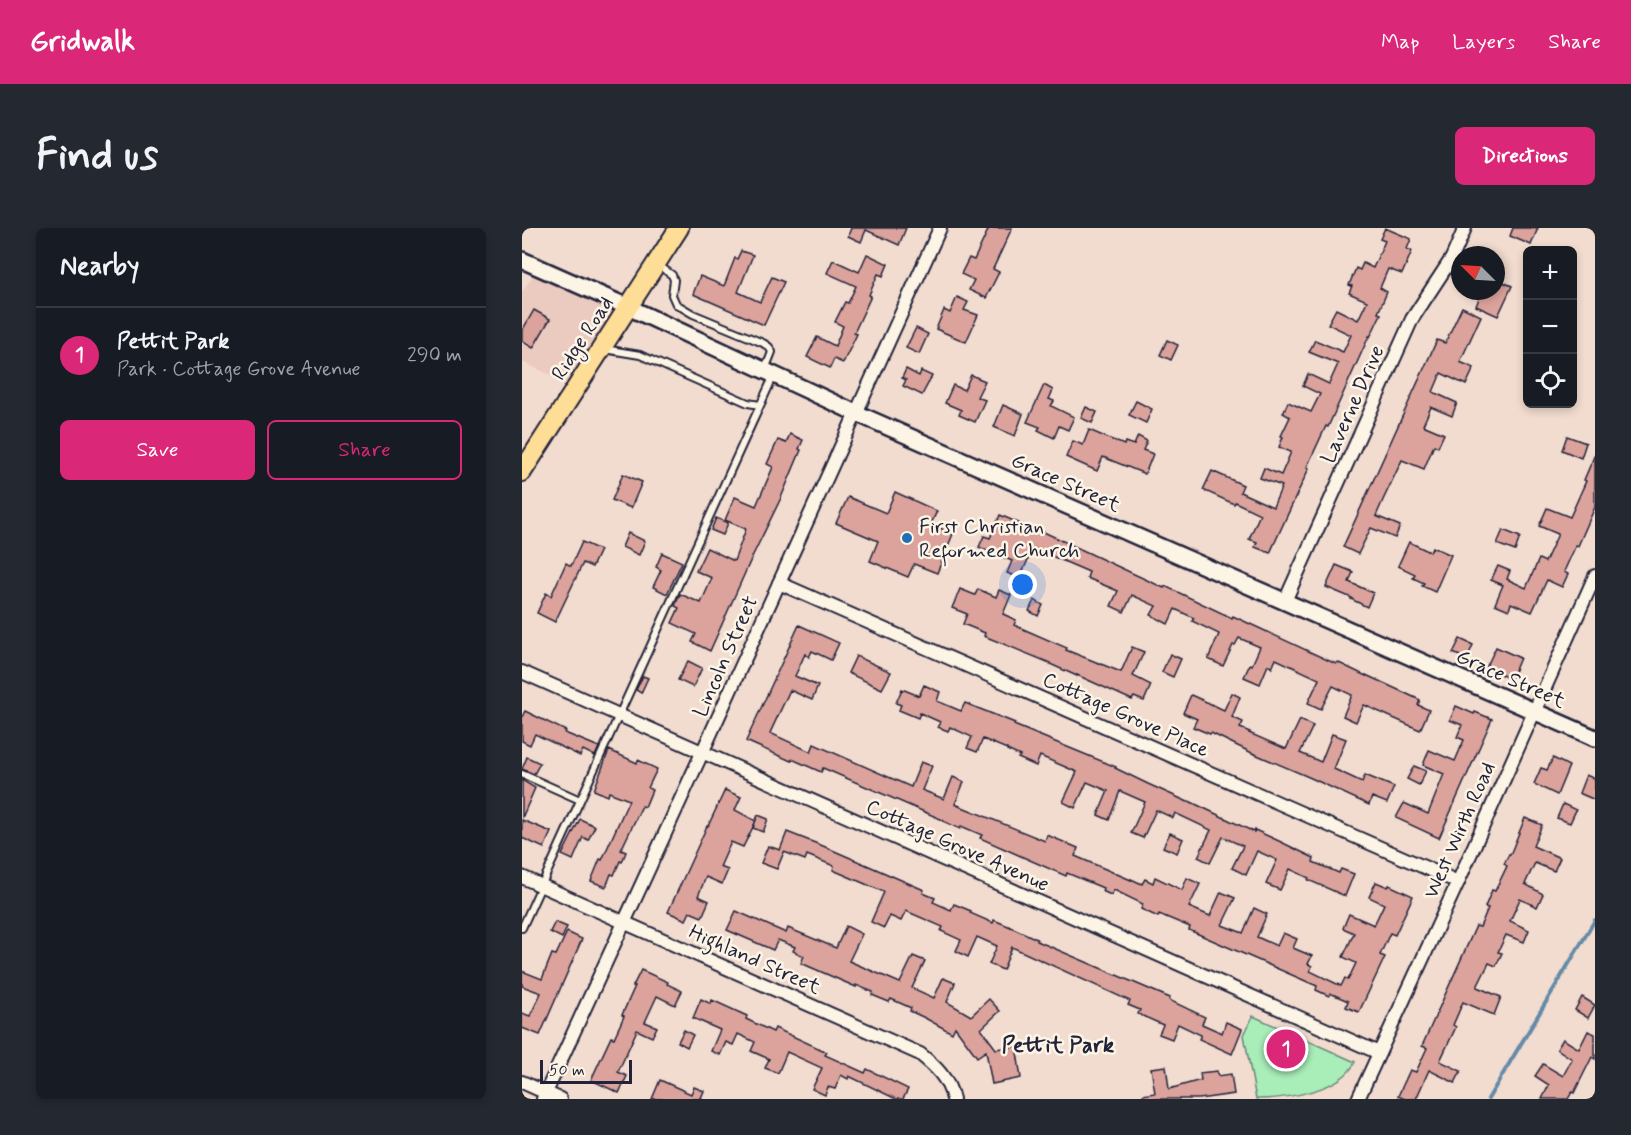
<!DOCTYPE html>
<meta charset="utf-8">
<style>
body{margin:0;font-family:Mynerve,sans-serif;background:#242831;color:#f1f3f6}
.controls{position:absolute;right:18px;top:18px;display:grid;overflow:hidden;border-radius:9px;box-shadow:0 3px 9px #0003}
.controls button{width:54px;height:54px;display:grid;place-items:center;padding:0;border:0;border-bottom:2px solid #363941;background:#171b24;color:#f1f3f6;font:30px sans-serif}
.compass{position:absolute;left:929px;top:18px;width:54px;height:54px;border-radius:50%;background:#171b24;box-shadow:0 3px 9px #0003;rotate:294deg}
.scale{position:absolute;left:18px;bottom:15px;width:92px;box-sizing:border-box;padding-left:6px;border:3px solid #22223b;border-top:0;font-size:16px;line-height:21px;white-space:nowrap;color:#22223b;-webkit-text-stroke:4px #fcf5e5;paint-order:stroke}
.you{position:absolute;left:501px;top:357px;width:21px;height:21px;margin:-15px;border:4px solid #fff;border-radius:50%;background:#1a73e8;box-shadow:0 0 0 9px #1a73e833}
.badge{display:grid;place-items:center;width:39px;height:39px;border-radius:50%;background:#db2777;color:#fff;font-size:20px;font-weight:700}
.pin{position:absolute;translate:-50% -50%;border:3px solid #fff;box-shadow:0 2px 6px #0006}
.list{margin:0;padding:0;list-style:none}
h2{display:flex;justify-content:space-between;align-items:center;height:78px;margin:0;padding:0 24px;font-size:26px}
h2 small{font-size:20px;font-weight:400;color:#9ea1a6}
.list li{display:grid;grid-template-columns:39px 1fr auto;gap:18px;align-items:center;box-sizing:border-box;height:96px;padding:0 24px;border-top:2px solid #363941}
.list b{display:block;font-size:22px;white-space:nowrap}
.list p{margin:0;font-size:20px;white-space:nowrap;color:#9ea1a6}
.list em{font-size:20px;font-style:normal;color:#9ea1a6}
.actions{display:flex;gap:12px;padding:18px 24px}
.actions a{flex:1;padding:14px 0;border:2px solid #db2777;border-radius:9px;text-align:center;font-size:21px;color:#db2777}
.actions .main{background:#db2777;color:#fff}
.icon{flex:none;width:33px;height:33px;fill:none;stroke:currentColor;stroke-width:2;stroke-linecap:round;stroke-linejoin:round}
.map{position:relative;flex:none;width:1073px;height:871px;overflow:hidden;border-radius:9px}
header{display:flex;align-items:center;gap:36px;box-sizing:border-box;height:84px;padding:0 30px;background:#db2777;color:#fff}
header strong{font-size:28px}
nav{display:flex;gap:33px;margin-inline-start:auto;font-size:21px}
.intro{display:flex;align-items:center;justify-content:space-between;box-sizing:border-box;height:144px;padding:0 36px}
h1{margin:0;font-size:42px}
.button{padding:15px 27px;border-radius:9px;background:#db2777;color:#fff;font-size:21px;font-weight:700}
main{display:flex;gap:36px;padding:0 36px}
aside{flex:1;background:#171b24;border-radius:9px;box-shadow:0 3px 9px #0003}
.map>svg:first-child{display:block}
.built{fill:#ebcbc0}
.green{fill:#a9edb9;stroke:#66887a;stroke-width:1.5}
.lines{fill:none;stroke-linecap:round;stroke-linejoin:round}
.stream{stroke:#658aa9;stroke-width:4}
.building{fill:#dca39c;stroke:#22223b;stroke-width:1.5}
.service-casing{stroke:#22223b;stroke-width:10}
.minor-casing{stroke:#22223b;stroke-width:16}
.tertiary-casing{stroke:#22223b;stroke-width:20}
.primary-casing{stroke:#22223b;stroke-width:22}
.service{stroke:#fcf5e5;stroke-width:6}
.minor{stroke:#fcf5e5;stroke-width:12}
.tertiary{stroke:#fcf5e5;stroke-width:15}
.primary{stroke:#fedd96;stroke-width:18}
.poi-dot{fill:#1f6fb2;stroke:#fcf5e5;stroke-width:2}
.labels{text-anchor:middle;stroke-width:5;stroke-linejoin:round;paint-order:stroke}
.street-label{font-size:21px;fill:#22223b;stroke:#fcf5e5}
.poi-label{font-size:21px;fill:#22223b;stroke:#fcf5e5;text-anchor:start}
.neighbourhood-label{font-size:22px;font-weight:bold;fill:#22223b;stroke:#fcf5e5}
</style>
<header>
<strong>Gridwalk</strong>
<nav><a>Map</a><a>Layers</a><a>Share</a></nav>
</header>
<div class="intro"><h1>Find us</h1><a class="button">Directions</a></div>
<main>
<aside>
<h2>Nearby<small></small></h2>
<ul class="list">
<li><span class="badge">1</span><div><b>Pettit Park</b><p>Park · Cottage Grove Avenue</p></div><em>290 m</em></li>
</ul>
<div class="actions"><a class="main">Save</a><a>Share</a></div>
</aside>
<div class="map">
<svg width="1073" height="871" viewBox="0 0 1073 871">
<rect width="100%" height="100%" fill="#f2dccf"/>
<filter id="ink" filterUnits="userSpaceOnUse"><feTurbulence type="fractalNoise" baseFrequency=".0167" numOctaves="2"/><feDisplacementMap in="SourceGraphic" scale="12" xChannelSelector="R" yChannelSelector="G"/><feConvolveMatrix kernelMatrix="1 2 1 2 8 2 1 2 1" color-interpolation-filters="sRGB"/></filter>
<g filter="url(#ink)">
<!-- built -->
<polygon class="built" points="15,41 103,80 53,158 0,134 0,64"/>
<!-- green -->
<path class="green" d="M731,788L833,834C820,863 763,871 734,871L722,807Z"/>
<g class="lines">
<!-- stream -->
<polyline class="stream" points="966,871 1073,692"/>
</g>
<!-- building -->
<g class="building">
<polygon points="329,0 384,0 377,17 344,2 339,14 326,8"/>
<polygon points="467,0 490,0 471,41 477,44 464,70 447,62 452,52 439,46 447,30 452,32"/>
<polygon points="863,0 889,11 885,21 890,23 880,46 866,41 858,60 865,64 856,85 859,86 848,109 847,108 806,199 804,198 785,239 787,240 748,325 733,319 735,314 727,311 738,286 713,274 712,276 681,262 690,243 721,257 718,264 751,279 760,258 738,250 742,240 759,247 769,224 757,219 761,209 759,208 768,189 761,185 766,174 789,184 798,166 781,158 786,146 807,156 816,136 787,124 793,112 821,124 829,107 806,96 814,81 836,92 845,73 827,65 830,58 827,57 834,40 838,42 841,35 851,40 863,13 858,11"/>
<polygon points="991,0 1016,0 1009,17 988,8"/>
<polygon points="219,23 231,27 216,64 238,74 250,49 262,54 242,97 171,66 178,48 202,58 213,30 215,31"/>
<polygon points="345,26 366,36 361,48 356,46 347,67 349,68 332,105 335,106 321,135 312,131 308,140 285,129 295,109 313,118 321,98 313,94 323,74 326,75 334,58 305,45 311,32 337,44"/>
<polygon points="974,51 990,58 976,88 954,78 960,63 974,63"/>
<polygon points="435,69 446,74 442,82 456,87 444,114 414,101 422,82 428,85"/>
<polygon points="940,79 959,88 938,134 952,140 944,157 919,145 911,164 935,175 930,188 909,179 901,197 922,206 916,219 912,217 902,241 880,232 861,272 854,288 878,298 873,310 849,300 836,326 821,319 915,112 923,115"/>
<polygon points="12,82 28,91 11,120 0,113 0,103"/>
<polygon points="394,100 406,106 397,126 384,120"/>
<polygon points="645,112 656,117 649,132 638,127"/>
<polygon points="384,141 397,148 399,143 410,148 400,167 381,158 384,152 380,150"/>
<polygon points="449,147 463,153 455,169 463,172 453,194 437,187 439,182 423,175 431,157 442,162"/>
<polygon points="522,157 531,162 527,171 532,173 529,178 552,189 546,202 537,198 532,210 516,202 518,199 505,194"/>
<polygon points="614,173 630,181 624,195 607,187"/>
<polygon points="481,177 501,186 493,208 472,199"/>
<polygon points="564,179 575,184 570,195 559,190"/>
<polygon points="567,202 602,217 603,214 612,217 616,208 625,213 621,222 631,226 623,246 581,229 575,243 544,229 551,213 561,217"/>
<polygon points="268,206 281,212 277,221 279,222 258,272 231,327 188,423 170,414 174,406 150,395 157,380 153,378 158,366 179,375 190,350 174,343 185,320 212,333 224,301 203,292 213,269 234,278 251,239 245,236 256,212 264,215"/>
<polygon points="1045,208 1064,215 1059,230 1040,222"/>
<polygon points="1073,226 1073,279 1056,318 1054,317 1044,339 1042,344 1046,346 1040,359 1025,352 1010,384 989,375 987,382 973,376 981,357 969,352 976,338 988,343 985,351 1004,360 1017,331 1023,334 1036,306 1017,298 1025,280 1048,289 1064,253 1062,252"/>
<polygon points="101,246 120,254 109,280 90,272"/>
<polygon points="373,264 415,283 409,296 431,306 415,345 392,336 386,349 348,333 356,313 314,295 326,269 364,285"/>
<polygon points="478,287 510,301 511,299 642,360 643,358 710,390 711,388 814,436 815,434 844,448 844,447 898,472 896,477 907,482 898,502 842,477 834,494 821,488 830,467 811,458 799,481 786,475 797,451 754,431 750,440 746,437 738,456 722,449 728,436 730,437 738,419 717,410 713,417 711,417 701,438 686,431 697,406 670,393 672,390 653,381 646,396 629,387 634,378 610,367 602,384 589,378 596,363 565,350 567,344 511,320 498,350 485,345 490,333 457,319 462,308 468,310"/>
<polygon points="194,290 206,295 201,307 189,302"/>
<polygon points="981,302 998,309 993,323 975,316"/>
<polygon points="106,305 123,313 117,327 100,319"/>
<polygon points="60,314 78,322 70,339 61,335 33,394 15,385 24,365 29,368 44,335 49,338"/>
<polygon points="887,314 908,324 911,319 929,327 913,364 900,358 902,355 891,350 893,346 876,338"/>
<polygon points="140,325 160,334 145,366 131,359 139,342 134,339"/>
<polygon points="814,337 831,344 827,354 851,365 845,379 829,371 830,370 804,359"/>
<polygon points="438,361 453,367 456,361 474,369 477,362 489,367 481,386 494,392 492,397 545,420 544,422 599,444 610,419 622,424 611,448 629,457 622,473 612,469 610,472 555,447 555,448 528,436 528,435 462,408 463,405 441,396 445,386 430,380"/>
<polygon points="512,372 521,377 516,388 507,383"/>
<polygon points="277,397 317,415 309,432 290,423 287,429 283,426 273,448 296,458 290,472 268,462 248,505 289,524 292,516 389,559 399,534 410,538 400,562 422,571 431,549 442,554 433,576 523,613 525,607 556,620 553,628 609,652 609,651 620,656 623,651 631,655 633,649 660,662 665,650 678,656 667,679 688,688 699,664 713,670 700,697 721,705 732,680 745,686 735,709 755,718 761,705 775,711 771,720 790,728 786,736 790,738 788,743 819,758 823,750 826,752 834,735 821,729 832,705 821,700 827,686 852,697 862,676 847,669 854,654 866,659 867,657 891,668 873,707 868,705 858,727 863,729 837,784 824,779 826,773 808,765 807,768 794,762 795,758 667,702 668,699 637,686 636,689 619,681 621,676 592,662 589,667 580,663 581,660 545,645 544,648 458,610 460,607 439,598 438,601 421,593 421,592 301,540 299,544 270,531 269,533 224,513"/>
<polygon points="938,411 951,417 945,431 931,425"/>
<polygon points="974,419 998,430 989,451 964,440"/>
<polygon points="648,426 659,431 651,449 640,444"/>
<polygon points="334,428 369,444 360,461 326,445"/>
<polygon points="166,433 180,440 171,459 156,452"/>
<polygon points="121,448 126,450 119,465 114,462"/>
<polygon points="402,457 418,464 415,473 439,483 443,475 493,495 492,497 594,539 593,540 626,556 666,574 667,573 732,604 733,602 759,614 792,630 791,634 817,645 819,641 832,646 823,668 786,652 787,650 768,641 758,662 744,656 755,632 735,623 724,647 710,640 721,618 701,609 688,635 676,629 689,602 653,585 651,590 634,582 621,610 609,605 623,574 598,563 587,592 576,587 586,563 565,554 553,580 541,574 555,544 518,528 514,538 496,530 498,528 485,522 485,521 461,511 455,524 445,520 450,509 428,499 426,503 416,499 418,494 398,485 396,490 377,482 379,477 374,475 380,461 397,468"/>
<polygon points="710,465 718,469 710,489 721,494 718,500 728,504 727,505 764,521 778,492 791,498 778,525 799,534 810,506 824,511 812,541 840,554 843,547 872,559 865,575 850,569 847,577 789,550 728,524 689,505 688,506 671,499 675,491 661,485 669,467 702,482"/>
<polygon points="934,478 952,486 953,484 970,491 917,610 874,590 882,575 906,586 922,546 901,537 907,522 933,533 942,512 935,509 940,497 928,492"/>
<polygon points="3,483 44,503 43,505 77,519 73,528 61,522 58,528 13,506 8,517 0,513 0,489"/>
<polygon points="87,522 115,535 116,532 135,541 126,560 130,562 123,579 120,578 99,622 104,624 100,634 98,633 92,647 89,646 84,659 69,653 78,631 80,632 107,572 87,564 86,568 72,562"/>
<polygon points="5,529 18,535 12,546 0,541"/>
<polygon points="1031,530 1047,538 1035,567 1012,556 1019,540 1025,542"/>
<polygon points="892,538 904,543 897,557 885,551"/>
<polygon points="1064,547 1073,551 1073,572 1057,565"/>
<polygon points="0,552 13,560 0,590"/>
<polygon points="203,562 219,569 213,582 234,593 221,619 209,614 198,639 206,642 200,656 184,649 176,668 187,673 180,689 168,684 164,692 146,684 185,598 186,598"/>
<polygon points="1041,576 1054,582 1048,595 1035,590"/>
<polygon points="236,587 246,591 241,604 231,600"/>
<polygon points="1003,590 1020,597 1011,618 1038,630 1032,643 1013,635 1003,656 1021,666 1015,679 998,671 988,693 1007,702 1002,714 984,707 976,724 980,725 974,738 967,735 955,759 979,769 972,787 941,774 931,797 934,799 918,833 939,843 933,855 907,842 894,871 883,871 876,868 888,842 894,844 905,820 900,818 954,698 958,699 966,680 963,679 970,662 973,663 985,638 982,636 987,626 988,627"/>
<polygon points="58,591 73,598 66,612 61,609 51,632 40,627"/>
<polygon points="0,592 29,604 22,620 0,610"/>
<polygon points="265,604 301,618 402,662 401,665 413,670 411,674 429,682 432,676 449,683 448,685 471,695 472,692 491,700 515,711 515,713 648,770 647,772 683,789 680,796 700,805 704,794 720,801 710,826 677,811 679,807 656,796 650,811 637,806 641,797 616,786 618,782 606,777 608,773 490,719 481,742 467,736 475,718 455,709 446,729 434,723 439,712 419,703 421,699 384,683 379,693 368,688 362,700 349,694 362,664 311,642 312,638 285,627 283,632 262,624 255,641 239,635 246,618 258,622"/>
<polygon points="648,605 661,611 655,625 641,619"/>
<polygon points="214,683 264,705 266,700 314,720 324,698 340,706 327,733 378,755 391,728 403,733 390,760 412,770 421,750 433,755 425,774 449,788 467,771 478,783 459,801 474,821 494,818 499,850 470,856 464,823 455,829 433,799 430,805 403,790 388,783 389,780 369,771 367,774 350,767 351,764 334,757 334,759 279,735 282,728 271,723 273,719 256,712 251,722 205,702"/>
<polygon points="33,694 45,699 40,710 28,704"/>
<polygon points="45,704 60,711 18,807 0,800 0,785 8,788 19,765 0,758 0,743 20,751 30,726 34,727"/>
<polygon points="119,742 146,754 145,756 160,763 153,777 135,768 123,794 135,799 130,809 115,802 96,844 105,848 97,865 69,852 89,809 92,810 102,788 100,787 113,758 111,758"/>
<polygon points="1060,769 1073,777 1066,790 1053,782"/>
<polygon points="179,771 189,776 190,772 225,788 224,791 251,804 253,800 305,824 303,827 343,845 345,841 386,861 381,871 374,871 327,848 326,851 319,847 313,861 306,859 303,867 290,861 300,840 265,824 256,845 243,840 247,831 229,823 233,814 216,806 211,817 204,814 198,827 189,823 198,802 171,790"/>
<polygon points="162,802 171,807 165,819 156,814"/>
<polygon points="1066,803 1073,806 1073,831 1070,829 1052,865 1050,864 1046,871 1020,871 1027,857 1013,848 1021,836 1041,848 1050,831 1035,821 1041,811 1057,821"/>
<polygon points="644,838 647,861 679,852 678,845 695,843 696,848 709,846 712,866 677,871 621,871 621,867 633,865 629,840"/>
<polygon points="138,852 169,866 172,859 182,863 179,870 181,871 130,871"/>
</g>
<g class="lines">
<defs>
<g id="service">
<polyline points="136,37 150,47 152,52 150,67 154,76 171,86 241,115 247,119 250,124 243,142"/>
<polyline points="82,121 118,127 226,175 238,177"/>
<polyline points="0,546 58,572"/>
<polyline points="0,700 252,147"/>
</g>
<g id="minor">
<polyline points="257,355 936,654"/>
<polyline points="763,373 890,91 930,30 943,0"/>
<polyline points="0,444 857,825"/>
<path d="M0,649L398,826C414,839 426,850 431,871"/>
<polyline points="0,854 38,871"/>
<polyline points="21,871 180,525 418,0"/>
<polyline points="836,871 936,654 1073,348"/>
</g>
<polyline id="tertiary" points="0,32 106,79 334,185 1073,510"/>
<polyline id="primary" points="0,244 157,0"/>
</defs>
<!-- service casing -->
<use href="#service" class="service-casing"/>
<!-- minor casing -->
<use href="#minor" class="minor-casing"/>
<!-- tertiary casing -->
<use href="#tertiary" class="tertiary-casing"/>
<!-- primary casing -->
<use href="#primary" class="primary-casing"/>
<!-- service -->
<use href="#service" class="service"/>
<!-- minor -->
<use href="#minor" class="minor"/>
<!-- tertiary -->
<use href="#tertiary" class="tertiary"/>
<!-- primary -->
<use href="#primary" class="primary"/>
</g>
</g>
<!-- markers -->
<circle class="poi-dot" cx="385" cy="310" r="6"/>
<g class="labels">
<!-- street labels -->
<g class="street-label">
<text transform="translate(60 110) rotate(-57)" y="7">Ridge Road</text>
<text transform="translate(830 176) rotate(-66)" y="7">Laverne Drive</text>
<text transform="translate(544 254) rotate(24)" y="7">Grace Street</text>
<text transform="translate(203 428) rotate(-66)" y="7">Lincoln Street</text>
<text transform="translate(989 450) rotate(24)" y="7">Grace Street</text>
<text transform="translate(604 486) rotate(24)" y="7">Cottage Grove Place</text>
<text transform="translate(937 602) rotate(-66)" y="7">West Wirth Road</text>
<text transform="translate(436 617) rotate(24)" y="7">Cottage Grove Avenue</text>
<text transform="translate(233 731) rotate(24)" y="7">Highland Street</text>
</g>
<!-- poi labels -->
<g class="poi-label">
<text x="397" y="305">First Christian<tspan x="397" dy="24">Reformed Church</tspan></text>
</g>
<!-- neighbourhood labels -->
<g class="neighbourhood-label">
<text x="536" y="824">Pettit Park</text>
</g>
</g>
</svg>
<div class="controls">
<button>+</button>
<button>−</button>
<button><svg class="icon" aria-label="locate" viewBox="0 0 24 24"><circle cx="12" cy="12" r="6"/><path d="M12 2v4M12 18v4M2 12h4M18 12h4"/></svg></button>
</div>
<svg class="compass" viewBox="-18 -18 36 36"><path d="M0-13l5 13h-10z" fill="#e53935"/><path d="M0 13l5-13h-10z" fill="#9ea1a6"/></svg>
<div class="scale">50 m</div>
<div class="you"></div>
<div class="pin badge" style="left:764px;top:821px">1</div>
</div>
</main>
